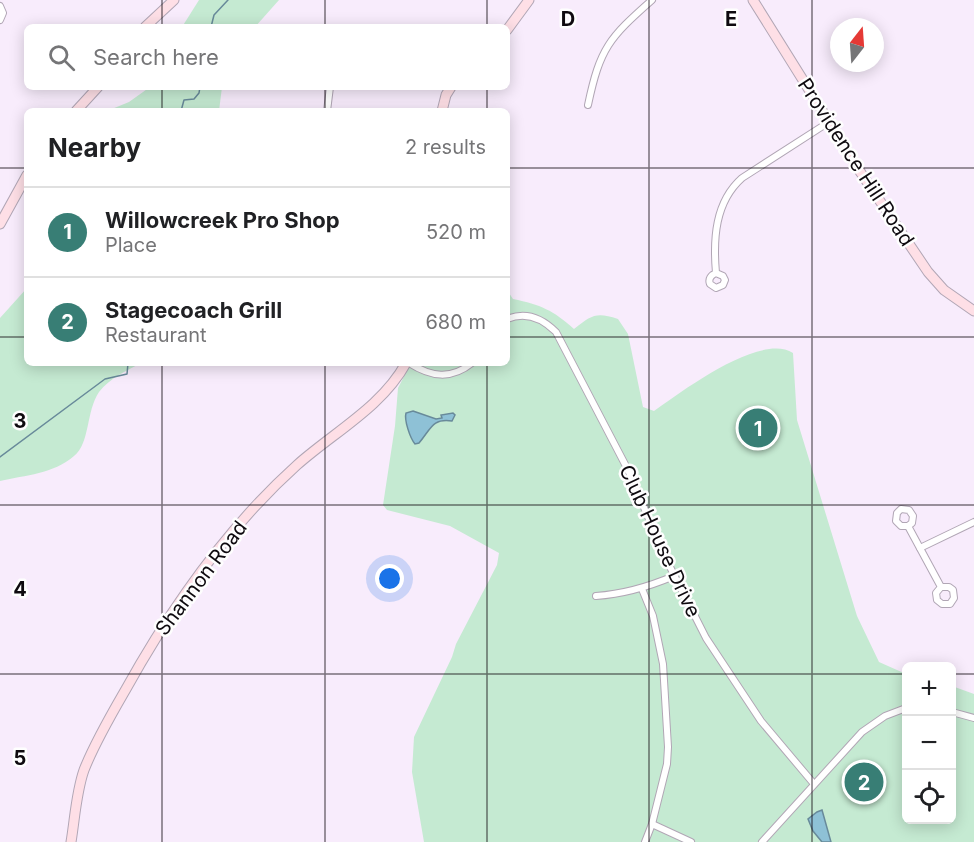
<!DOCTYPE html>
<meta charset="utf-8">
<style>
body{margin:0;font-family:Inter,sans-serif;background:#f2f2f2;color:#202124}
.controls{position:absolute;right:18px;bottom:18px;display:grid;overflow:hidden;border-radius:9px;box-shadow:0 3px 15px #0003}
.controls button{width:54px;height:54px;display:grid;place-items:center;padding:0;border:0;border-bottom:2px solid #e0e0e0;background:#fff;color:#202124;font:30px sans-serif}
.compass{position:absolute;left:830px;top:18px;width:54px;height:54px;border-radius:50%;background:#fff;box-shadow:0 3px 15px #0003;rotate:17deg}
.you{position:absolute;left:390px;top:579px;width:21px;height:21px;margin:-15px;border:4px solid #fff;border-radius:50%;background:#1a73e8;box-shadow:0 0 0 9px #1a73e833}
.badge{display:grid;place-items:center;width:39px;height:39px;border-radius:50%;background:#387e75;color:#fff;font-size:20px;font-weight:700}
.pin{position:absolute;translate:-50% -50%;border:3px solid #fff;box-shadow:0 2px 6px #0006}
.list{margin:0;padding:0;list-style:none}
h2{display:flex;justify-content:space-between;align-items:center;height:78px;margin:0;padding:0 24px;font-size:26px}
h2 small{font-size:20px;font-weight:400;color:#757577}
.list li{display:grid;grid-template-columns:39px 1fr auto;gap:18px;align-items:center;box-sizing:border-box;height:90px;padding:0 24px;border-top:2px solid #e0e0e0}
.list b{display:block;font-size:22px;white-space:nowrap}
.list p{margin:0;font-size:20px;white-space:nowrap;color:#757577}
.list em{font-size:20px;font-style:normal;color:#757577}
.icon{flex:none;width:33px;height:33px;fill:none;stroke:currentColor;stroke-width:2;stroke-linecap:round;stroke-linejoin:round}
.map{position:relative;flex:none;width:974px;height:842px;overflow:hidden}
.search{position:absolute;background:#fff;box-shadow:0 3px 15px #0003;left:24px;top:24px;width:486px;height:66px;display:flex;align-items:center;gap:15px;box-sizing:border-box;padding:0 21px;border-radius:9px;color:#757577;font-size:22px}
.panel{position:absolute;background:#fff;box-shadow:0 3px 15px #0003;left:24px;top:108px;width:486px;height:258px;border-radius:9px}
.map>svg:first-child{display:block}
.green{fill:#c5ead2}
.water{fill:#8ec1d6;stroke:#688a9a;stroke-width:1.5}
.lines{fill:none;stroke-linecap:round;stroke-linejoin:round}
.stream{stroke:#688a9a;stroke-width:1.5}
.street-casing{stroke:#b1a6b5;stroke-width:8}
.secondary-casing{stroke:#b1a6b5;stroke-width:11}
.street{stroke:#fff;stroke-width:6}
.secondary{stroke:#fedfe6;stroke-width:9}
.grid{fill:none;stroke:#0e0a0f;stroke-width:1.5;stroke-opacity:0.55}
.labels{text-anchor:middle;stroke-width:5;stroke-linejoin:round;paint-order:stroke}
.street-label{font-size:20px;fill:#0e0a0f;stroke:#fefefe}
.grid-label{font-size:20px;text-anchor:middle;font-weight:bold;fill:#0e0a0f;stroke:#fefefe;stroke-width:5;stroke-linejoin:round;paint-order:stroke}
</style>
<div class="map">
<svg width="974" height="842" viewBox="0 0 974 842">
<rect width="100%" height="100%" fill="#f8ecfc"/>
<!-- green -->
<g class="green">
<polygon points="199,0 279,0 255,27 182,27"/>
<polygon points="150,87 222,87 219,111 107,111 129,102"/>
<path d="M27,288V363H141C126,371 110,378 99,392C86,411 90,444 74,456C53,474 26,475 0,481V318Z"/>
<path d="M507,290L513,299C541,305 553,310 574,329C592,315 596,312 618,319L628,334L643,407L654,411C681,392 760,332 793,353L797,420L857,616L879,662L906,674V820H952V686L974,694V842H424L412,772L414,737L452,657L456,644L497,565L499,553L450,526L387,510L383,505L395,426L398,388L411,363H507Z"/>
</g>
<!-- water -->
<g class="water">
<path d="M413,411L436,419L442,418L441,415L453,413L455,415L452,421C432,418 431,429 419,443L415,444C410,438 404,420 406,413Z"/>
<polygon points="822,810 831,842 822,842 813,831 808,819 817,812"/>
</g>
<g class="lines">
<!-- stream -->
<g class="stream">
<polyline points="211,27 214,15 228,0"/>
<polyline points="181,111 184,100 194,99 199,93 200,87"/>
<polyline points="0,457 105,379 127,374 128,363"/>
</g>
<defs>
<g id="street">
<polyline points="0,6 3,13 0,20"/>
<path d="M588,105C600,48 609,38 652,0"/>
<polyline points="327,111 330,87"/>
<path d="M716,273L723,276L725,280L723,285L716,288L710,284C708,279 711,275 716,273C713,239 715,202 742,178L829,122"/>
<path d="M507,319C526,311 542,318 556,332L628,470L666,559L706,638L761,721L814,784"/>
<path d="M409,363C431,377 451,380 472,363"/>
<polyline points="908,526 901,526 896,521 897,513 901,509 909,510 913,516 912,523 908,526 941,587 936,593 937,600 942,604 950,604 954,598 953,590 949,587 941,587"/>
<polyline points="920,548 974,522"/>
<polyline points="642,589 653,616 663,664 668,747 667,764 652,824 645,842"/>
<path d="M596,596C625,594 648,587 674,576"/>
<polyline points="952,712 974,718"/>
<polyline points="652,824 691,842"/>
<polyline points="762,842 862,732 885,716 906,708"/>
</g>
<g id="secondary">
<polyline points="753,0 861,173 928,272 944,290 974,311"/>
<polyline points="145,27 174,0"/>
<polyline points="507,30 529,0"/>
<polyline points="76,111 98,87"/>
<polyline points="442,111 446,95 451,87"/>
<polyline points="0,224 27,175"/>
<path d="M71,842C75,818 76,793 84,770C95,742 111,715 126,689C171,608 227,528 297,465C334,432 382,407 406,363"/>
</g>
</defs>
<!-- street casing -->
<use href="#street" class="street-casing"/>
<!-- secondary casing -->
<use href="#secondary" class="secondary-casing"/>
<!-- street -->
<use href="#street" class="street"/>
<!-- secondary -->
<use href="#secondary" class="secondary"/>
</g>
<!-- grid -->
<path class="grid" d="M162,0V27M325,0V27M487,0V27M649,0V842M812,0V842M162,87V111M325,87V111M487,87V111M0,168H27M507,168H974M0,337H27M507,337H974M162,363V842M325,363V842M487,363V842M0,505H974M0,674H906M952,674H974"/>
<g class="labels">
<!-- street labels -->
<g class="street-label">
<text transform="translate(856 162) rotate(57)" y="7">Providence Hill Road</text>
<text transform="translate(660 541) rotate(65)" y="7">Club House Drive</text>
<text transform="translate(201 578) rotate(-53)" y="7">Shannon Road</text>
</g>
</g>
<g class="grid-label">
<text x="568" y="26">D</text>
<text x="731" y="26">E</text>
<text x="20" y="428">3</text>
<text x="20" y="596">4</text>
<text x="20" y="765">5</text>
</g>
</svg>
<div class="controls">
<button>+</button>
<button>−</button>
<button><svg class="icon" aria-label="locate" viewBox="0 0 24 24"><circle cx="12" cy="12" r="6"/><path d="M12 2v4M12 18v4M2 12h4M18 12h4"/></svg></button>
</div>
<svg class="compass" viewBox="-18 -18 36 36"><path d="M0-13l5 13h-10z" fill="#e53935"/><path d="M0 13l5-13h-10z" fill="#757577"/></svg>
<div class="you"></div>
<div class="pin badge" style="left:758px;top:428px">1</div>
<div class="pin badge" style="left:864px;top:782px">2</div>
<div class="search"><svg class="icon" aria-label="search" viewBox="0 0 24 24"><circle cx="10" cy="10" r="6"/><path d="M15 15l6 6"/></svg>Search here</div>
<section class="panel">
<h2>Nearby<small>2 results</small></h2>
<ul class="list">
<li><span class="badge">1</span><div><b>Willowcreek Pro Shop</b><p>Place</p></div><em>520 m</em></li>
<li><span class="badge">2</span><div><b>Stagecoach Grill</b><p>Restaurant</p></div><em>680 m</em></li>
</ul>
</section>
</div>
